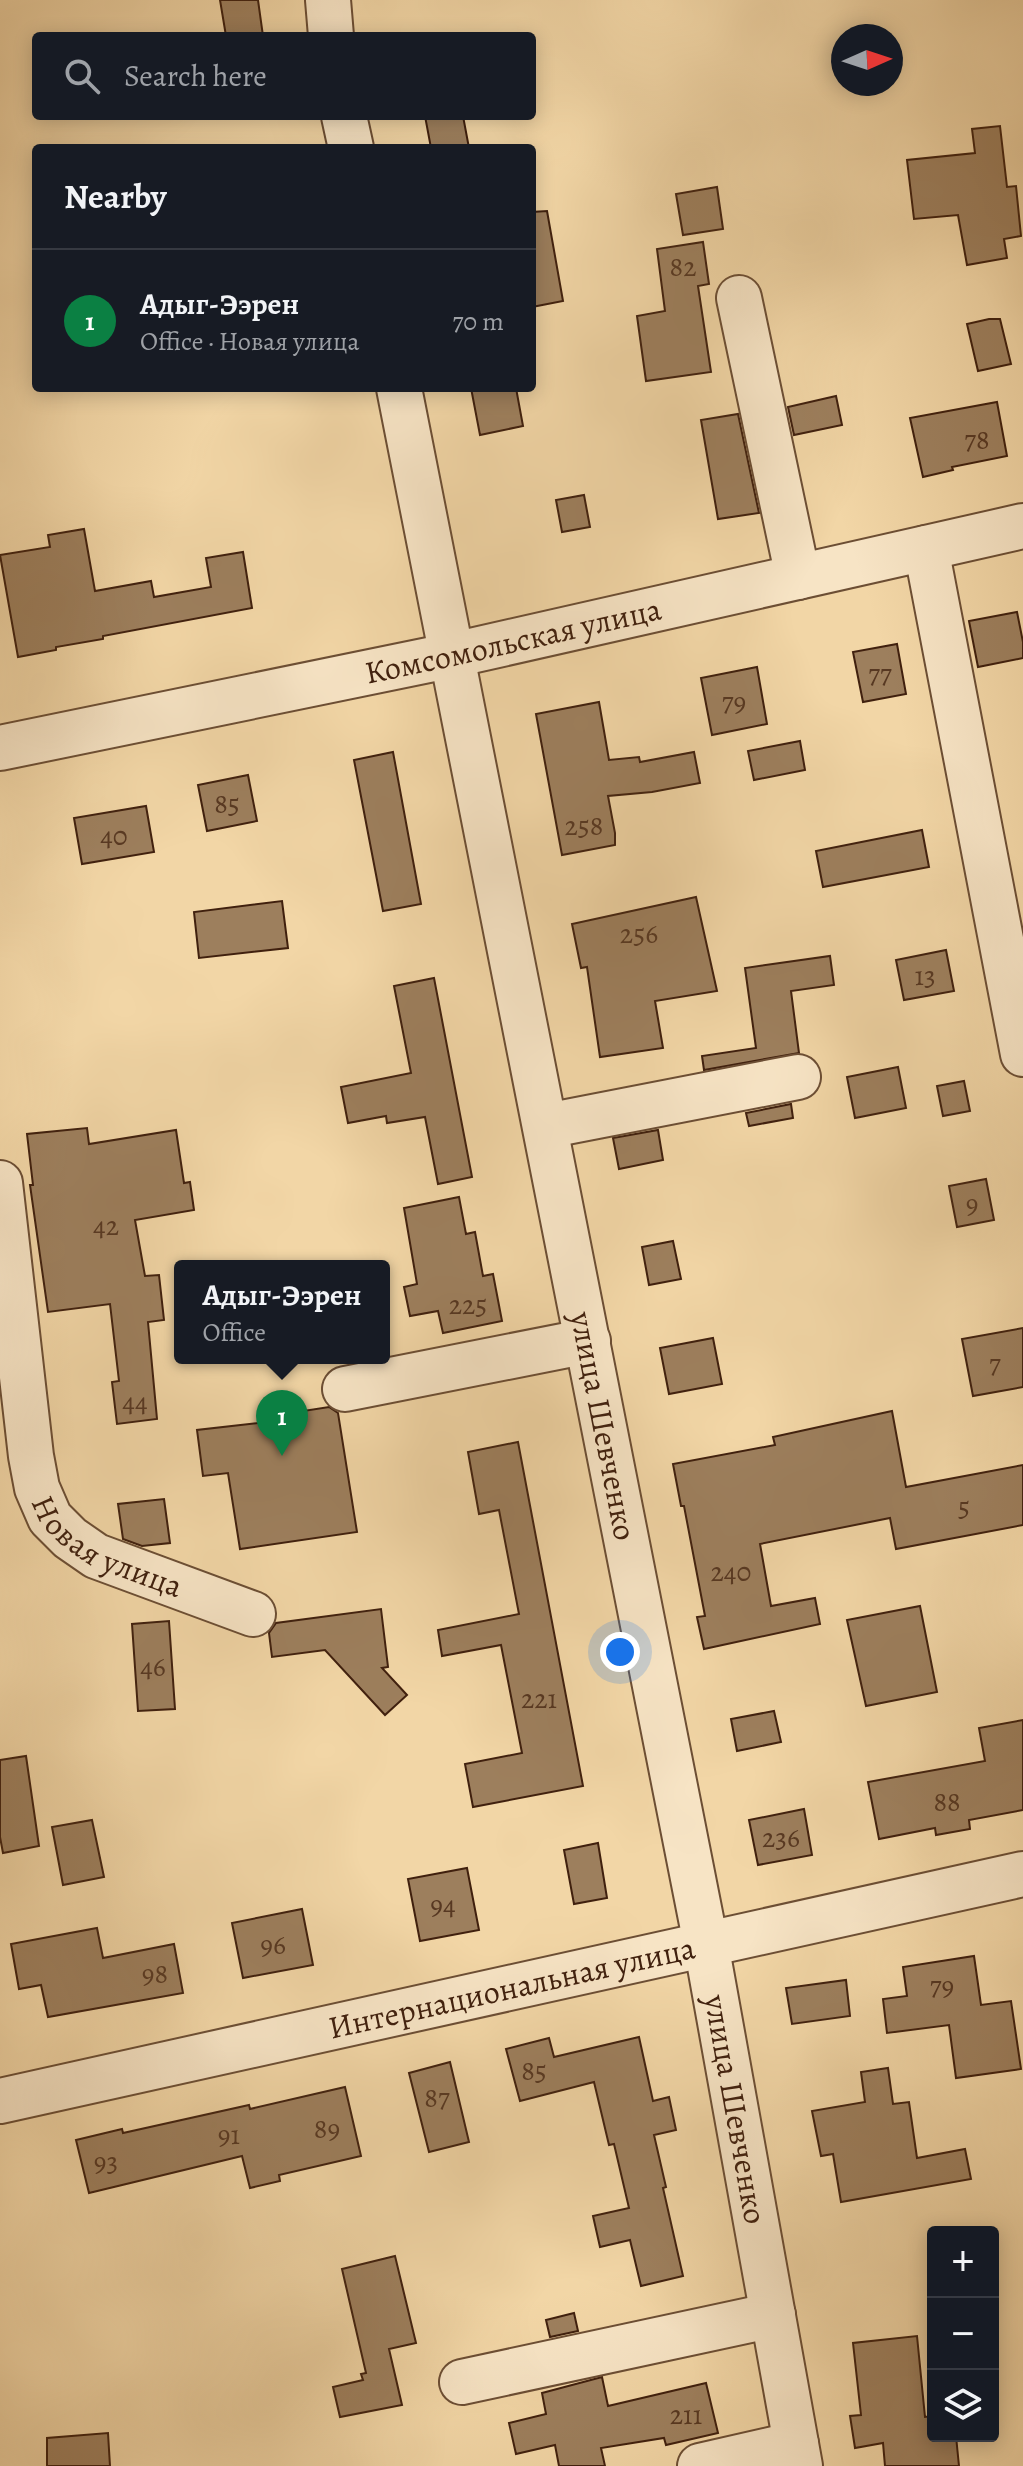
<!DOCTYPE html>
<meta charset="utf-8">
<style>
body{margin:0;font-family:Alegreya,serif;background:#20242c;color:#f1f3f6}
.controls{position:absolute;right:24px;bottom:24px;display:grid;overflow:hidden;border-radius:8px;box-shadow:0 4px 20px #0003}
.controls button{width:72px;height:72px;display:grid;place-items:center;padding:0;border:0;border-bottom:2px solid #363941;background:#171b24;color:#f1f3f6;font:40px sans-serif}
.compass{position:absolute;left:831px;top:24px;width:72px;height:72px;border-radius:50%;background:#171b24;box-shadow:0 4px 20px #0003;rotate:87deg}
.you{position:absolute;left:620px;top:1652px;width:28px;height:28px;margin:-20px;border:6px solid #fff;border-radius:50%;background:#1a73e8;box-shadow:0 0 0 12px #1a73e833}
.badge{display:grid;place-items:center;width:52px;height:52px;border-radius:50%;background:#0b8043;color:#fff;font-size:26px;font-weight:700}
.pin{position:absolute;translate:-50% -66px;filter:drop-shadow(0 2px 4px #0008)}
.pin::after{content:'';position:absolute;top:42px;width:28px;height:24px;background:inherit;clip-path:polygon(0 0,100% 0,50% 100%)}
.popup{position:absolute;left:174px;top:1260px;width:216px;height:104px;box-sizing:border-box;display:grid;place-content:center;border-radius:8px;background:#171b24;filter:drop-shadow(0 2px 6px #0005);font-size:26px;white-space:nowrap;color:#9ea1a6}
.popup b{font-size:30px;color:#f1f3f6}
.popup::after{content:'';position:absolute;left:50%;top:100%;margin-left:-16px;border:16px solid transparent;border-top-color:#171b24}
.list{margin:0;padding:0;list-style:none}
h2{display:flex;justify-content:space-between;align-items:center;height:104px;margin:0;padding:0 32px;font-size:34px}
h2 small{font-size:26px;font-weight:400;color:#9ea1a6}
.list li{display:grid;grid-template-columns:52px 1fr auto;gap:24px;align-items:center;box-sizing:border-box;height:144px;padding:0 32px;border-top:2px solid #363941}
.list b{display:block;font-size:30px;white-space:nowrap}
.list p{margin:0;font-size:26px;white-space:nowrap;color:#9ea1a6}
.list em{font-size:26px;font-style:normal;color:#9ea1a6}
.icon{flex:none;width:44px;height:44px;fill:none;stroke:currentColor;stroke-width:2;stroke-linecap:round;stroke-linejoin:round}
.map{position:relative;flex:none;width:1023px;height:2466px;overflow:hidden}
.search{position:absolute;background:#171b24;box-shadow:0 4px 20px #0003;left:32px;top:32px;width:504px;height:88px;display:flex;align-items:center;gap:20px;box-sizing:border-box;padding:0 28px;border-radius:8px;color:#9ea1a6;font-size:30px}
.panel{position:absolute;background:#171b24;box-shadow:0 4px 20px #0003;left:32px;top:144px;width:504px;height:248px;border-radius:8px}
.map>svg:first-child{display:block}
.building{fill:#9d7f5d;stroke:#40200e;stroke-width:2}
.lines{fill:none;stroke-linecap:round;stroke-linejoin:round}
.minor-casing{stroke:#6c4e34;stroke-width:48}
.minor{stroke:#f7e4c5;stroke-width:44}
.labels{text-anchor:middle;stroke-width:8;stroke-linejoin:round;paint-order:stroke}
.number-label{font-size:28px;fill:#573822}
.street-label{font-size:32px;fill:#40200e;stroke:#f7e4c5}
</style>
<div class="map">
<svg width="1023" height="2466" viewBox="0 0 1023 2466">
<rect width="100%" height="100%" fill="#f2d6a6"/>
<filter id="stains"><feTurbulence type="fractalNoise" baseFrequency=".0025" numOctaves="4"/><feColorMatrix values="0 0 0 0 .2 0 0 0 0 .09 0 0 0 0 .02 0 0 0 .5 -.17"/></filter>
<radialGradient id="worn" r=".72"><stop offset=".6" stop-color="#630" stop-opacity="0"/><stop offset="1" stop-color="#630" stop-opacity=".3"/></radialGradient>
<!-- building -->
<g class="building">
<polygon points="220,0 258,0 263,36 226,36"/>
<polygon points="425,116 463,116 469,148 431,148"/>
<polygon points="1000,126 1007,187 1016,186 1021,236 1004,239 1007,258 967,265 958,215 914,219 907,160 975,153 972,129"/>
<polygon points="717,187 723,229 683,235 676,194"/>
<polygon points="547,211 563,301 532,307 532,212"/>
<polygon points="703,242 709,284 698,286 711,372 646,381 637,316 665,311 657,249"/>
<polygon points="989,319 1000,319 1011,364 978,371 967,324"/>
<polygon points="471,388 516,388 523,426 480,435"/>
<polygon points="836,396 842,425 794,435 788,407"/>
<polygon points="997,402 1007,456 952,467 953,470 923,477 910,418"/>
<polygon points="738,414 759,513 718,519 701,420"/>
<polygon points="584,495 590,527 562,532 556,500"/>
<polygon points="84,529 95,591 151,581 154,597 211,587 206,558 243,552 252,608 103,636 103,639 56,647 56,650 18,657 0,555 50,547 48,535"/>
<polygon points="1017,612 1023,642 1023,658 978,667 969,621"/>
<polygon points="897,644 906,694 863,702 853,652"/>
<polygon points="757,667 767,724 712,735 701,678"/>
<polygon points="599,702 609,760 639,757 640,762 694,752 700,783 652,792 608,796 615,833 615,845 562,855 536,714"/>
<polygon points="800,741 805,770 754,780 748,751"/>
<polygon points="393,752 421,904 383,911 354,760"/>
<polygon points="248,775 257,821 207,831 198,785"/>
<polygon points="146,806 154,852 82,864 74,818"/>
<polygon points="922,830 929,867 823,887 816,851"/>
<polygon points="696,897 717,991 655,1001 663,1048 600,1057 587,967 581,968 572,924"/>
<polygon points="282,901 288,948 199,958 194,912"/>
<polygon points="946,950 954,991 904,1000 896,960"/>
<polygon points="830,956 834,985 791,991 799,1053 704,1070 702,1056 756,1048 745,968"/>
<polygon points="434,978 472,1177 438,1184 425,1117 387,1123 386,1116 348,1123 341,1087 411,1073 394,986"/>
<polygon points="898,1067 906,1108 855,1118 847,1077"/>
<polygon points="964,1081 970,1111 943,1116 937,1086"/>
<polygon points="791,1104 793,1118 749,1126 746,1113"/>
<polygon points="87,1128 89,1144 176,1130 184,1183 190,1182 194,1210 135,1220 145,1276 159,1275 164,1320 148,1322 157,1419 117,1424 112,1382 119,1381 110,1304 48,1312 30,1185 33,1185 27,1134"/>
<polygon points="658,1130 663,1160 619,1169 613,1138"/>
<polygon points="986,1179 994,1220 957,1227 949,1186"/>
<polygon points="459,1197 466,1234 475,1232 483,1276 493,1274 502,1321 443,1333 438,1311 410,1316 404,1287 417,1284 404,1208"/>
<polygon points="673,1241 681,1279 649,1285 642,1247"/>
<polygon points="1023,1328 1023,1387 973,1396 962,1339"/>
<polygon points="713,1338 722,1384 669,1394 660,1348"/>
<polygon points="329,1407 338,1413 357,1532 240,1549 228,1473 203,1476 197,1430 259,1423 258,1418"/>
<polygon points="892,1411 906,1487 1023,1465 1023,1525 896,1549 890,1518 760,1544 771,1606 815,1598 820,1624 704,1649 697,1617 705,1616 684,1506 681,1506 673,1464 775,1445 773,1437"/>
<polygon points="518,1442 583,1786 473,1807 465,1764 522,1753 501,1645 442,1656 438,1630 519,1614 499,1510 479,1514 468,1452"/>
<polygon points="164,1499 170,1543 142,1546 123,1539 118,1504"/>
<polygon points="920,1606 937,1692 866,1706 847,1620"/>
<polygon points="381,1609 388,1667 382,1668 407,1695 385,1715 325,1650 272,1657 269,1633 276,1623"/>
<polygon points="169,1621 175,1709 138,1711 132,1624"/>
<polygon points="774,1711 781,1742 737,1751 731,1719"/>
<polygon points="1023,1720 1023,1810 969,1820 970,1829 936,1835 935,1828 879,1839 868,1782 985,1761 979,1728"/>
<polygon points="26,1756 39,1846 3,1853 0,1837 0,1760"/>
<polygon points="804,1809 812,1855 758,1865 749,1820"/>
<polygon points="92,1820 104,1877 63,1885 52,1827"/>
<polygon points="598,1843 607,1898 574,1904 564,1850"/>
<polygon points="467,1868 479,1930 420,1941 408,1879"/>
<polygon points="302,1909 313,1965 243,1978 232,1923"/>
<polygon points="97,1928 103,1958 174,1944 183,1993 48,2017 41,1985 19,1989 11,1944"/>
<polygon points="974,1956 981,2005 1011,2001 1021,2069 956,2078 949,2025 887,2033 883,1999 907,1996 903,1967"/>
<polygon points="846,1980 850,2016 792,2024 786,1988"/>
<polygon points="639,2037 653,2101 669,2097 676,2130 654,2135 666,2187 663,2188 683,2276 641,2286 630,2240 600,2247 593,2216 629,2208 614,2144 609,2145 594,2082 520,2101 506,2049 549,2038 554,2057"/>
<polygon points="450,2062 469,2142 429,2152 409,2073"/>
<polygon points="888,2068 893,2104 909,2102 917,2158 965,2149 971,2179 841,2202 833,2154 821,2156 812,2111 865,2102 861,2072"/>
<polygon points="345,2087 361,2156 279,2175 280,2181 250,2188 242,2156 89,2193 76,2140 122,2129 123,2133 249,2105 250,2109"/>
<polygon points="395,2256 416,2343 389,2349 402,2405 340,2417 333,2387 363,2380 361,2374 366,2373 342,2269"/>
<polygon points="574,2313 578,2331 550,2337 546,2320"/>
<polygon points="917,2336 925,2417 933,2416 933,2436 956,2436 959,2466 885,2466 883,2443 855,2448 850,2416 861,2415 853,2343"/>
<polygon points="602,2377 608,2406 706,2383 718,2433 666,2445 664,2438 601,2448 605,2466 559,2466 555,2445 516,2454 509,2423 546,2414 542,2393"/>
<polygon points="108,2433 110,2466 47,2466 47,2438"/>
</g>
<g class="lines">
<defs>
<g id="minor">
<polyline points="328,0 331,36"/>
<polyline points="344,116 351,148"/>
<polyline points="739,298 798,577"/>
<path id="s1" d="M399,388L706,1944L800,2466"/>
<polyline points="926,548 1023,1054"/>
<path id="s2" d="M0,748L453,655L1023,526"/>
<polyline points="546,1126 798,1077"/>
<path id="s3" d="M0,1183L31,1456L37,1488L50,1518L70,1538L96,1556L253,1614"/>
<polyline points="345,1389 588,1341"/>
<path id="s4" d="M0,2101L1023,1874"/>
<polyline points="462,2382 773,2315"/>
<polyline points="700,2466 796,2444"/>
</g>
</defs>
<!-- minor casing -->
<use href="#minor" class="minor-casing"/>
<!-- minor -->
<use href="#minor" class="minor"/>
</g>
<g class="labels">
<!-- number labels -->
<g class="number-label">
<text x="683" y="276">82</text>
<text x="977" y="449">78</text>
<text x="880" y="683">77</text>
<text x="734" y="711">79</text>
<text x="227" y="813">85</text>
<text x="584" y="835">258</text>
<text x="114" y="845">40</text>
<text x="639" y="943">256</text>
<text x="925" y="985">13</text>
<text x="972" y="1213">9</text>
<text x="106" y="1235">42</text>
<text x="468" y="1314">225</text>
<text x="995" y="1373">7</text>
<text x="135" y="1411">44</text>
<text x="964" y="1516">5</text>
<text x="731" y="1581">240</text>
<text x="153" y="1676">46</text>
<text x="539" y="1708">221</text>
<text x="947" y="1811">88</text>
<text x="781" y="1847">236</text>
<text x="443" y="1914">94</text>
<text x="273" y="1954">96</text>
<text x="155" y="1983">98</text>
<text x="942" y="1995">79</text>
<text x="534" y="2080">85</text>
<text x="437" y="2107">87</text>
<text x="327" y="2138">89</text>
<text x="229" y="2144">91</text>
<text x="106" y="2171">93</text>
<text x="686" y="2424">211</text>
</g>
<!-- street labels -->
<g class="street-label">
<text dy="11" stroke="none"><textPath href="#s2" startOffset="524">Комсомольская улица</textPath></text>
<text dy="11" stroke="none"><textPath href="#s1" startOffset="1058">улица Шевченко</textPath></text>
<text dy="11" stroke="none"><textPath href="#s3" startOffset="404">Новая улица</textPath></text>
<text dy="11" stroke="none"><textPath href="#s4" startOffset="524">Интернациональная улица</textPath></text>
<text dy="11" stroke="none"><textPath href="#s1" startOffset="1754">улица Шевченко</textPath></text>
</g>
</g>
<rect width="100%" height="100%" filter="url(#stains)"/>
<rect width="100%" height="100%" fill="url(#worn)"/>
</svg>
<div class="controls">
<button>+</button>
<button>−</button>
<button><svg class="icon" aria-label="layers" viewBox="0 0 24 24"><path d="M12 4l9 5-9 5-9-5zM3 14l9 5 9-5"/></svg></button>
</div>
<svg class="compass" viewBox="-18 -18 36 36"><path d="M0-13l5 13h-10z" fill="#e53935"/><path d="M0 13l5-13h-10z" fill="#9ea1a6"/></svg>
<div class="you"></div>
<div class="pin badge" style="left:282px;top:1456px">1</div>
<div class="popup"><b>Адыг-Ээрен</b>Office</div>
<div class="search"><svg class="icon" aria-label="search" viewBox="0 0 24 24"><circle cx="10" cy="10" r="6"/><path d="M15 15l6 6"/></svg>Search here</div>
<section class="panel">
<h2>Nearby<small></small></h2>
<ul class="list">
<li><span class="badge">1</span><div><b>Адыг-Ээрен</b><p>Office · Новая улица</p></div><em>70 m</em></li>
</ul>
</section>
</div>
